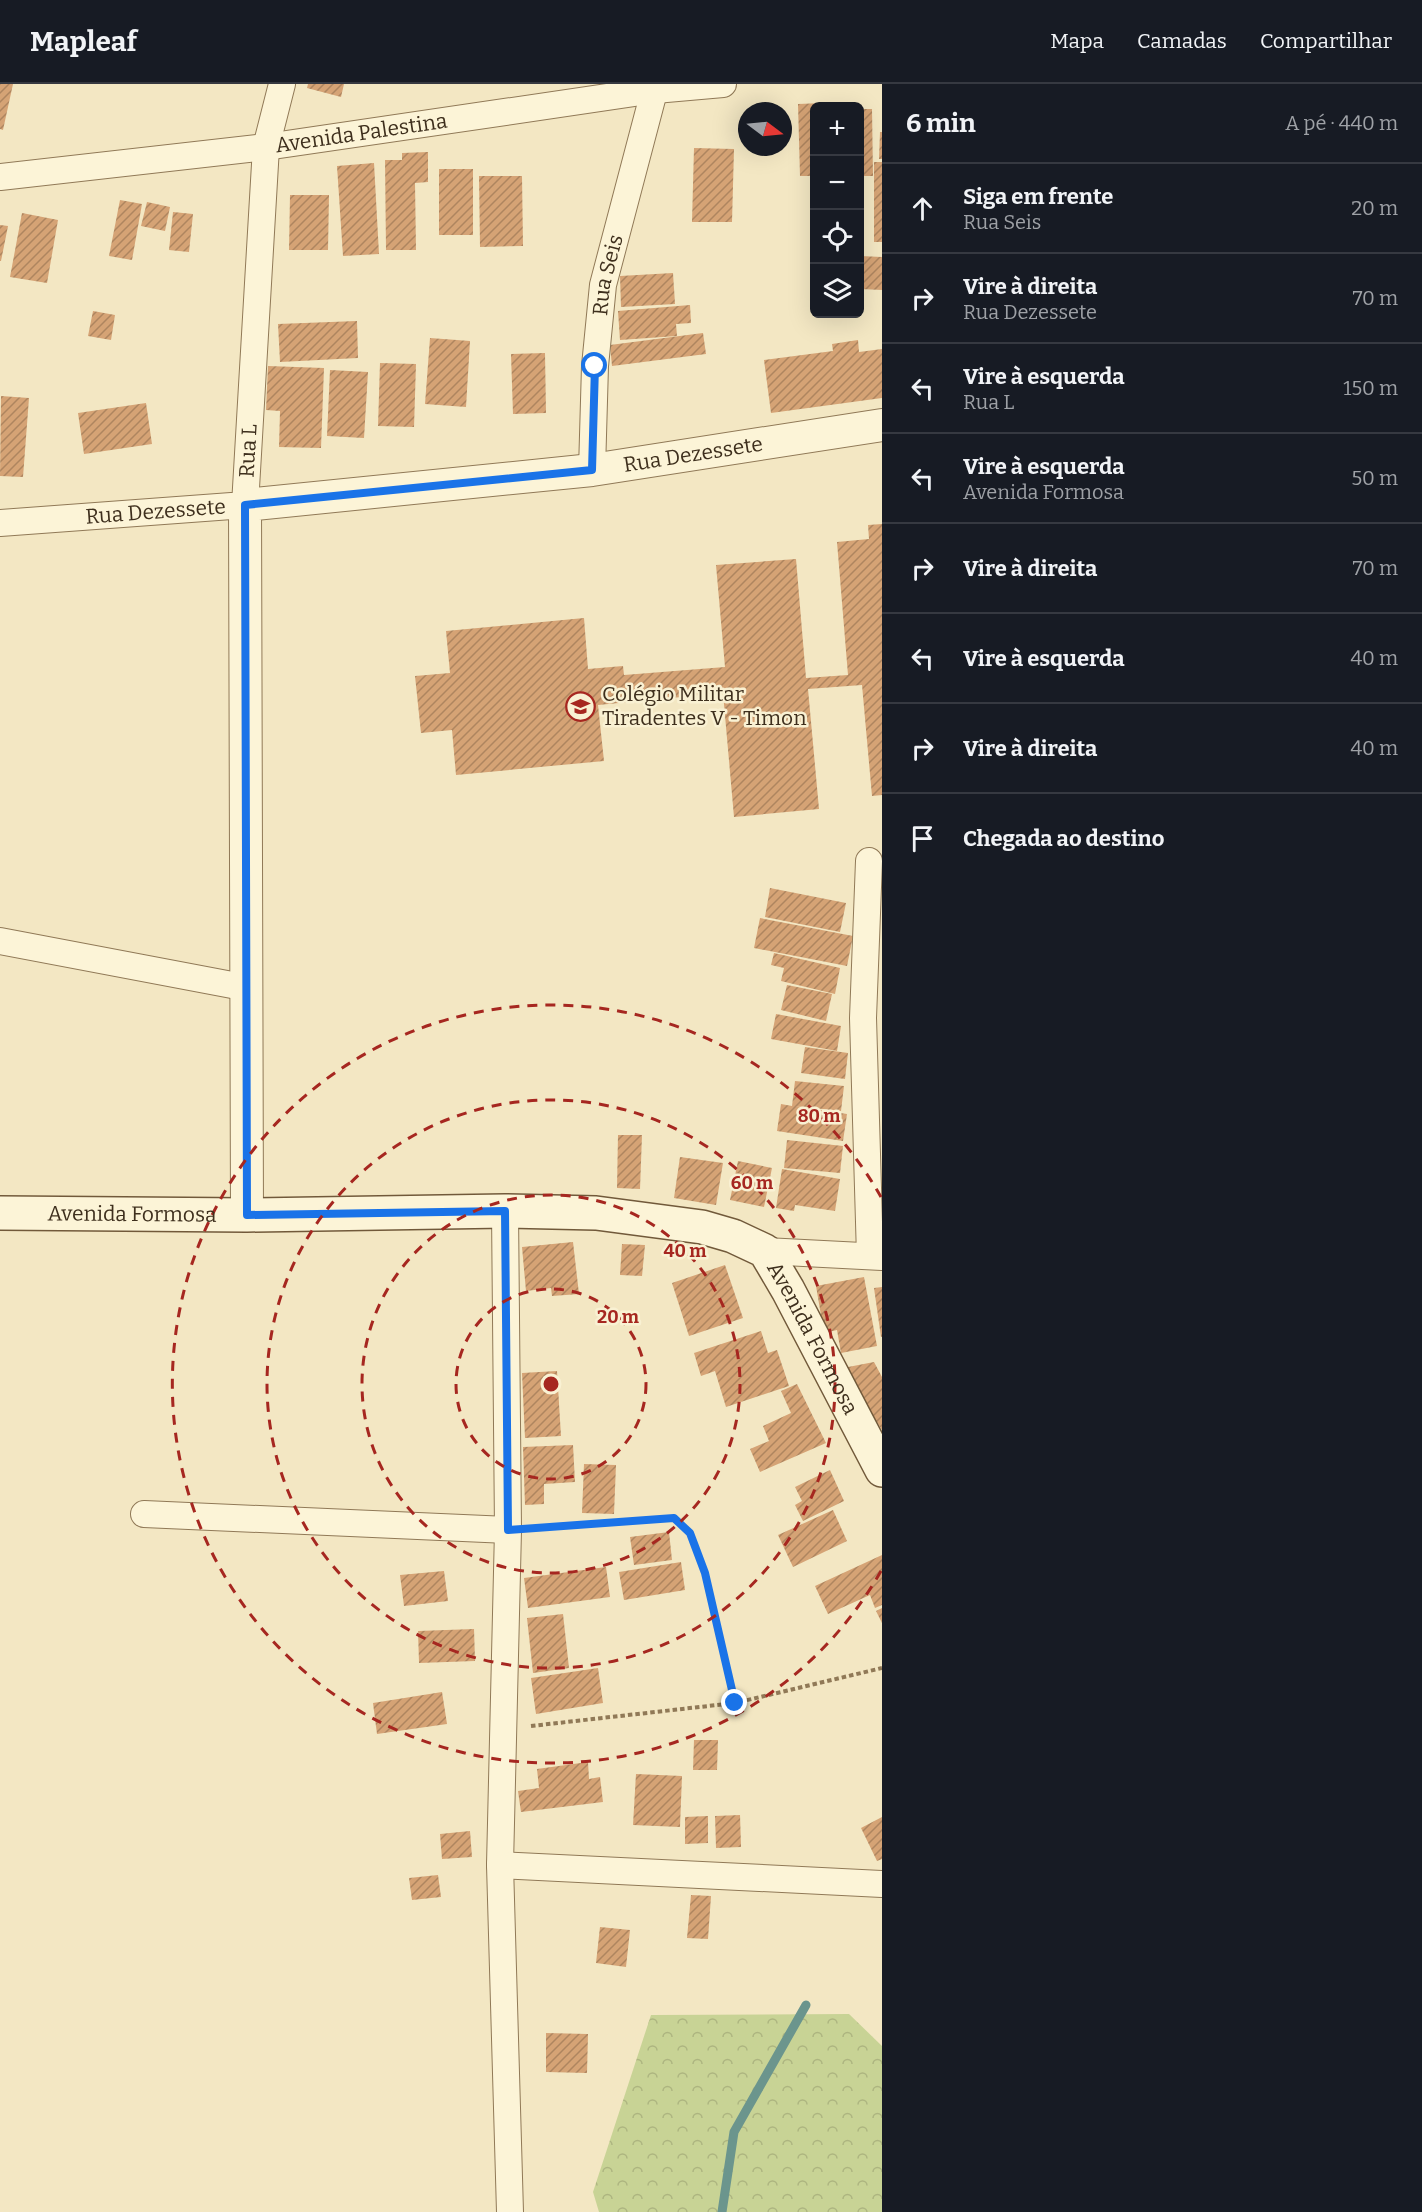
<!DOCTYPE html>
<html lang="pt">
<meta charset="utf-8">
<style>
body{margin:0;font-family:Bitter,serif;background:#20242c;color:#f1f3f6}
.controls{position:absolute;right:18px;top:18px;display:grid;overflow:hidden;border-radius:9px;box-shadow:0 6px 24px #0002}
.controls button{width:54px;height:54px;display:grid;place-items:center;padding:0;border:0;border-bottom:2px solid #363941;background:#171b24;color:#f1f3f6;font:30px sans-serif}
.compass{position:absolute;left:738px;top:18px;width:54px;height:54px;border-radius:50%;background:#171b24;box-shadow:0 6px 24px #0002;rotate:106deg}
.stop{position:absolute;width:18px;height:18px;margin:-14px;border:4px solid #1a73e8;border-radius:50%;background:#fff}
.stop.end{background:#1a73e8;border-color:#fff;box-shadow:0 2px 6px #0008}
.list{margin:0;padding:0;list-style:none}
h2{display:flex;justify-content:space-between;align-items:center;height:78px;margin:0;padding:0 24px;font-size:26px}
h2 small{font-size:20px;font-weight:400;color:#9ea1a6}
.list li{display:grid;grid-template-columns:39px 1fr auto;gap:18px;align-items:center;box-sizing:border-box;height:90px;padding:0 24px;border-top:2px solid #363941}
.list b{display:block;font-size:22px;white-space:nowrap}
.list p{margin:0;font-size:20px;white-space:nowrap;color:#9ea1a6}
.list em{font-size:20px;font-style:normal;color:#9ea1a6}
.icon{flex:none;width:33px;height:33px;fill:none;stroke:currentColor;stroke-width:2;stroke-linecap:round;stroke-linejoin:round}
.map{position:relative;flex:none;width:882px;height:2128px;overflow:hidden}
header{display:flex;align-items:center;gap:36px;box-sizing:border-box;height:84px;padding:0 30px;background:#171b24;border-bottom:2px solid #363941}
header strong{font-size:28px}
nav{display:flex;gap:33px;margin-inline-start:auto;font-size:21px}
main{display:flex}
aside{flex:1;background:#171b24}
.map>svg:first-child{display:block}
.forest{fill:url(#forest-crowns)}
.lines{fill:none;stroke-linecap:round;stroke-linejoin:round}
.stream{stroke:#6b958d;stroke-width:9}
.building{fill:url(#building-hatch)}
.minor-casing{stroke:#907957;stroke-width:28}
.tertiary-casing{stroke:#907957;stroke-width:34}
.secondary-casing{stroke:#71593a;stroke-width:36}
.path{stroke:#907957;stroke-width:4;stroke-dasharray:4.5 3;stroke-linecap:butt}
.minor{stroke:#fcf4d7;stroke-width:26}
.tertiary{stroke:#fcf4d7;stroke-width:32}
.secondary{stroke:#fcf4d7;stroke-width:33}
.route{stroke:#1a73e8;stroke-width:8}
.ring{fill:none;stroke:#a62720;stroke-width:3;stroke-dasharray:10 8}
.labels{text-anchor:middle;stroke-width:5;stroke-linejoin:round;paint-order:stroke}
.street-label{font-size:21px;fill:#3e2f1d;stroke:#f9f1d3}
.poi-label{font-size:21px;fill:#3e2f1d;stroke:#f9f1d3;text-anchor:start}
.centre{fill:#a62720;stroke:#f9f1d3;stroke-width:3}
.ring-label{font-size:18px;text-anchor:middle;font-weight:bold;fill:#a62720;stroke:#f9f1d3;stroke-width:5;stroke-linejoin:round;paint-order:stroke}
</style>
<header>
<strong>Mapleaf</strong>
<nav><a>Mapa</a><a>Camadas</a><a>Compartilhar</a></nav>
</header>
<main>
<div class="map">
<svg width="882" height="2128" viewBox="0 0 882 2128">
<defs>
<pattern id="forest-crowns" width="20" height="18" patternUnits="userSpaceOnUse" patternTransform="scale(1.5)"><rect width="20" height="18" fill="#c8d395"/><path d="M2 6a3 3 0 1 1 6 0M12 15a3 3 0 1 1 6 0" fill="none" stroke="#adb580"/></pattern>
<pattern id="building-hatch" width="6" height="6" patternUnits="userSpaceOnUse" patternTransform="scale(1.5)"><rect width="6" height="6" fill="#d5a375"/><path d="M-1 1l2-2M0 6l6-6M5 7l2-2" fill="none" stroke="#ae855f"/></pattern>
</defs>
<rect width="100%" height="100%" fill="#f3e7c3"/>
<!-- forest -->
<polygon class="forest" points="849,1930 882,1962 882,2128 599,2128 593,2108 651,1931"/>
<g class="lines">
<!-- stream -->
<polyline class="stream" points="722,2128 734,2048 806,1921"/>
</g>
<!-- building -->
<g class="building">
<polygon points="0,0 13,0 3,46 0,45"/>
<polygon points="308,0 344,0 341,13 307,4"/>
<polygon points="823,19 823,22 814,22 814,92 800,92 798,20"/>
<polygon points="860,25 872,25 873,92 860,92"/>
<polygon points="880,48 882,48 882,75 879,75"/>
<polygon points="694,64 734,65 732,138 692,138"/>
<polygon points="428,68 428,98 415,99 416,166 386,166 385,76 402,76 402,69"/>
<rect x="874" y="78" width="8" height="80"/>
<polygon points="374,79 379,170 343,172 337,82"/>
<rect x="439" y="85" width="34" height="66"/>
<polygon points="479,92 522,92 523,162 480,163"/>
<polygon points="290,111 329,111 328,166 289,166"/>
<polygon points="120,116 142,120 132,176 109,172"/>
<polygon points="147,118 170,123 165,147 141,142"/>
<polygon points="173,128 193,130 189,168 169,166"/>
<polygon points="22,129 58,136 47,199 10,193"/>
<polygon points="0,141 8,142 1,177 0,177"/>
<polygon points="860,172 882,173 882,206 860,205"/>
<polygon points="673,189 675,220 621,223 620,192"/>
<polygon points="690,221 691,239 676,240 677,252 620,256 618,227"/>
<polygon points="93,227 115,231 111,256 88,252"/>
<polygon points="357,237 358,274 280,278 278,240"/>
<polygon points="703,249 706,270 612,282 610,261"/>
<polygon points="430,254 470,257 466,323 425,320"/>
<polygon points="858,256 859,268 882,265 882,314 771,329 764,276 833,267 832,260"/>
<polygon points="545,269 546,329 513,330 511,270"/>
<polygon points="380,279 416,280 414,343 378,342"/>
<polygon points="268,282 324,284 321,364 279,363 280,327 266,326"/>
<polygon points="330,286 368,288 364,354 327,352"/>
<polygon points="1,312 29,314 23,393 0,392"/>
<polygon points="146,319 152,360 84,370 78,329"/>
<polygon points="882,440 882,711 872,712 862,601 808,605 819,725 734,733 723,609 598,621 604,677 456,691 452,646 421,649 415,592 450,589 446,547 584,534 588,585 623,582 624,591 725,583 716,481 796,475 806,594 848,591 837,458 869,455 868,441"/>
<polygon points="770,804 846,819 840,848 765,833"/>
<polygon points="760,834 853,852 847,882 754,864"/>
<polygon points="774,869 840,884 835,910 781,897 784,884 771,881"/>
<polygon points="787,901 832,910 826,937 781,926"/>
<polygon points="776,930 841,942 837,967 771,955"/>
<polygon points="805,963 848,969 845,995 801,989"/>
<polygon points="795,997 844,1002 841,1027 795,1022 847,1030 843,1057 777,1047 781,1020 792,1022"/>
<polygon points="618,1051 642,1051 640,1105 617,1104"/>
<polygon points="787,1056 843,1062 840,1089 784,1084"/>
<polygon points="680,1073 723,1079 716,1121 674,1114"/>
<polygon points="738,1077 772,1084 764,1123 730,1116"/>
<polygon points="782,1085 840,1095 835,1127 795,1121 794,1127 776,1124"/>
<polygon points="573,1158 579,1210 552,1212 551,1204 526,1207 522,1163"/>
<polygon points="622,1160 645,1161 642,1192 620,1191"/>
<polygon points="725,1181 743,1234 689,1252 672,1199"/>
<polygon points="864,1193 877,1262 841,1269 837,1246 824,1249 816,1202"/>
<polygon points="882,1203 882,1253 881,1253 874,1204"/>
<polygon points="761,1247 768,1269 777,1266 789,1302 726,1323 715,1287 701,1292 694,1269"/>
<polygon points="874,1278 882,1293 882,1346 843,1284"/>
<polygon points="557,1287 561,1352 525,1354 522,1289"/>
<polygon points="797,1300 826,1359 760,1388 750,1365 769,1357 763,1342 791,1329 781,1307"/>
<polygon points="573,1361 575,1398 544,1400 544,1420 525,1421 523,1363"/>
<polygon points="584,1380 616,1381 614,1430 582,1429"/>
<polygon points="830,1386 844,1417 803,1437 795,1421 802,1417 795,1403"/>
<polygon points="833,1426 847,1457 793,1483 778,1451"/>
<polygon points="669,1448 672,1476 634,1481 630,1453"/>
<polygon points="882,1471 882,1521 875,1524 870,1511 828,1530 815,1502"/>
<polygon points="681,1478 685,1506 624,1516 619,1488"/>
<polygon points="606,1483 610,1513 528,1524 524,1494"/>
<polygon points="444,1487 448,1517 404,1522 400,1491"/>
<polygon points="882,1524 882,1539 876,1527"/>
<polygon points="563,1530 569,1584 533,1589 527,1534"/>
<polygon points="474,1545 475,1577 419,1579 418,1547"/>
<polygon points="598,1584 603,1619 536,1630 531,1594"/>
<polygon points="442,1608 447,1640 377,1650 373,1619"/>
<polygon points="694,1656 718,1656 717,1686 693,1686"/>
<polygon points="588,1678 589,1695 600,1693 603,1718 521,1728 518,1707 539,1704 537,1685"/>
<polygon points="636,1690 682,1692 680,1743 633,1741"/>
<polygon points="740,1731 741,1763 716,1764 715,1732"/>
<polygon points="708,1732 708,1759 685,1760 685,1733"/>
<polygon points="882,1733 882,1775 877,1777 861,1744"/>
<polygon points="470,1747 472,1773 442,1775 440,1750"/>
<polygon points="438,1791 441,1813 412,1816 409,1794"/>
<polygon points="691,1811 711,1812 708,1855 687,1854"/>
<polygon points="600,1843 630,1846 626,1883 596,1879"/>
<polygon points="546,1949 588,1950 587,1989 546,1988"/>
</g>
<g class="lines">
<defs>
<g id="minor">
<path id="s1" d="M0,93L266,63L655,6L723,0"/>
<path id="s2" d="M592,386L595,282L603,201L656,0"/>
<path id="s3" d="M0,439L245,421L266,63L282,0"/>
<polyline points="869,777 863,934 870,1172"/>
<polyline points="0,857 248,904"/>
<polyline points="505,1127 508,1446 500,1781 510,2128"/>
<polyline points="765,1167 882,1173"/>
<polyline points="144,1430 508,1446"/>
<polyline points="500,1781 882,1800"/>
</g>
<g id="tertiary">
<path id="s4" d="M247,1131L245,421L592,386L882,341"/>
</g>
<g id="secondary">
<path id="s5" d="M0,1129L247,1131L505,1127L596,1129L702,1143L733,1152L765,1167L788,1206L882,1386"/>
</g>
</defs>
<!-- minor casing -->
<use href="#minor" class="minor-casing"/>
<!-- tertiary casing -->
<use href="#tertiary" class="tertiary-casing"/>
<!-- secondary casing -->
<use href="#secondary" class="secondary-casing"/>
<!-- path -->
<g class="path">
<polyline points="535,1444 674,1434 690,1449 705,1489 735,1619"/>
<polyline points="531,1642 735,1619 882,1584"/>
</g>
<!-- minor -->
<use href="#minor" class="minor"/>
<!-- tertiary -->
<use href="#tertiary" class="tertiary"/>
<!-- secondary -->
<use href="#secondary" class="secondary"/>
</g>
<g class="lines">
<!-- route -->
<polyline class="route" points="595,282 592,386 245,421 247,1131 505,1127 508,1446 674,1434 690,1449 705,1489 735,1619"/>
</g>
<!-- distance rings -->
<g class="ring">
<circle cx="551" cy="1300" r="95"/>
<circle cx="551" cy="1300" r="189"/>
<circle cx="551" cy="1300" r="284"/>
<path d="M881 1487A379 379 0 1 1 881 1113"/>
</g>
<!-- icons -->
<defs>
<symbol id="school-ring" viewBox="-11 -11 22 22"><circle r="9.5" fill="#f9f1d3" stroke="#a62720" stroke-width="1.5"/><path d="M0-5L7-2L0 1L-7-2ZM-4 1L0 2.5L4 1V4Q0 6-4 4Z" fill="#a62720"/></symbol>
</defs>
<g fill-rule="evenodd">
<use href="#school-ring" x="564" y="606" width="33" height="33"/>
</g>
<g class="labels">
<!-- street labels -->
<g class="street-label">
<text dy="7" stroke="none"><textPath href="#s1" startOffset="364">Avenida Palestina</textPath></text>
<text dy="7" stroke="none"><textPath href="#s2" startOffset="196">Rua Seis</textPath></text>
<text dy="7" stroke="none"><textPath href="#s3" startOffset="300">Rua L</textPath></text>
<text dy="7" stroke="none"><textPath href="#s4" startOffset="1161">Rua Dezessete</textPath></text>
<text dy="7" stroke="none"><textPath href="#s3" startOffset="156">Rua Dezessete</textPath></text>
<text dy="7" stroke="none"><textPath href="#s5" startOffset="132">Avenida Formosa</textPath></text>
<text dy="7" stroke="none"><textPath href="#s5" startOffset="870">Avenida Formosa</textPath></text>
</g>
<!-- poi labels -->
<g class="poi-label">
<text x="602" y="617">Colégio Militar<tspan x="602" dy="24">Tiradentes V - Timon</tspan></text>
</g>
</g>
<circle cx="551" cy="1300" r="9" class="centre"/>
<g class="ring-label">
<text x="819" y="1038">80 m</text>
<text x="752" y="1105">60 m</text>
<text x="685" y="1173">40 m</text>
<text x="618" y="1239">20 m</text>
</g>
</svg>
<div class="controls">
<button>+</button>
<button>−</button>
<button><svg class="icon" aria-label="locate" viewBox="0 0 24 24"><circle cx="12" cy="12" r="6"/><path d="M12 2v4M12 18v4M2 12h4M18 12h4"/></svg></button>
<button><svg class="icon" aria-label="layers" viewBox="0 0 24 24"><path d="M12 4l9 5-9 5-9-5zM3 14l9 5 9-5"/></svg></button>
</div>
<svg class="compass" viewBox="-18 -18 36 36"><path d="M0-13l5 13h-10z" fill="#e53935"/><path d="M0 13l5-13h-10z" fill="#9ea1a6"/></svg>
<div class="stop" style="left:595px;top:282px"></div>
<div class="stop end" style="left:735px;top:1619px"></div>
</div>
<aside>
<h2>6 min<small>A pé · 440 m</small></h2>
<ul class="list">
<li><svg class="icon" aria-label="ahead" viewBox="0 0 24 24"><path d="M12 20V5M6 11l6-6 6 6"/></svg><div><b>Siga em frente</b><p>Rua Seis</p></div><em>20 m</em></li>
<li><svg class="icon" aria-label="right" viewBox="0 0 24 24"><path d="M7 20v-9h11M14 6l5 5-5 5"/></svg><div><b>Vire à direita</b><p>Rua Dezessete</p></div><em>70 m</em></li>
<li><svg class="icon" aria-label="left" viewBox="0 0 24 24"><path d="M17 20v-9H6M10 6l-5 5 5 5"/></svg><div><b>Vire à esquerda</b><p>Rua L</p></div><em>150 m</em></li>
<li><svg class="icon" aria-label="left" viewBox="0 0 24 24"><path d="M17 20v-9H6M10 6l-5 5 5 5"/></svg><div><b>Vire à esquerda</b><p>Avenida Formosa</p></div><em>50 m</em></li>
<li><svg class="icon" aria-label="right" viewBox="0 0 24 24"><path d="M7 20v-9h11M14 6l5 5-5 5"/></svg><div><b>Vire à direita</b></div><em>70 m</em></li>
<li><svg class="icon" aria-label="left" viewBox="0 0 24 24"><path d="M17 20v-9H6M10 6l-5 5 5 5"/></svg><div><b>Vire à esquerda</b></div><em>40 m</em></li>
<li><svg class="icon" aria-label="right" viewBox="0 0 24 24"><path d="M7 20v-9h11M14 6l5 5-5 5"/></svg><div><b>Vire à direita</b></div><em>40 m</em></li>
<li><svg class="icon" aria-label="arrive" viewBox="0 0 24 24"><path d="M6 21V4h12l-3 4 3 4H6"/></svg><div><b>Chegada ao destino</b></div></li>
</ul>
</aside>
</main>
